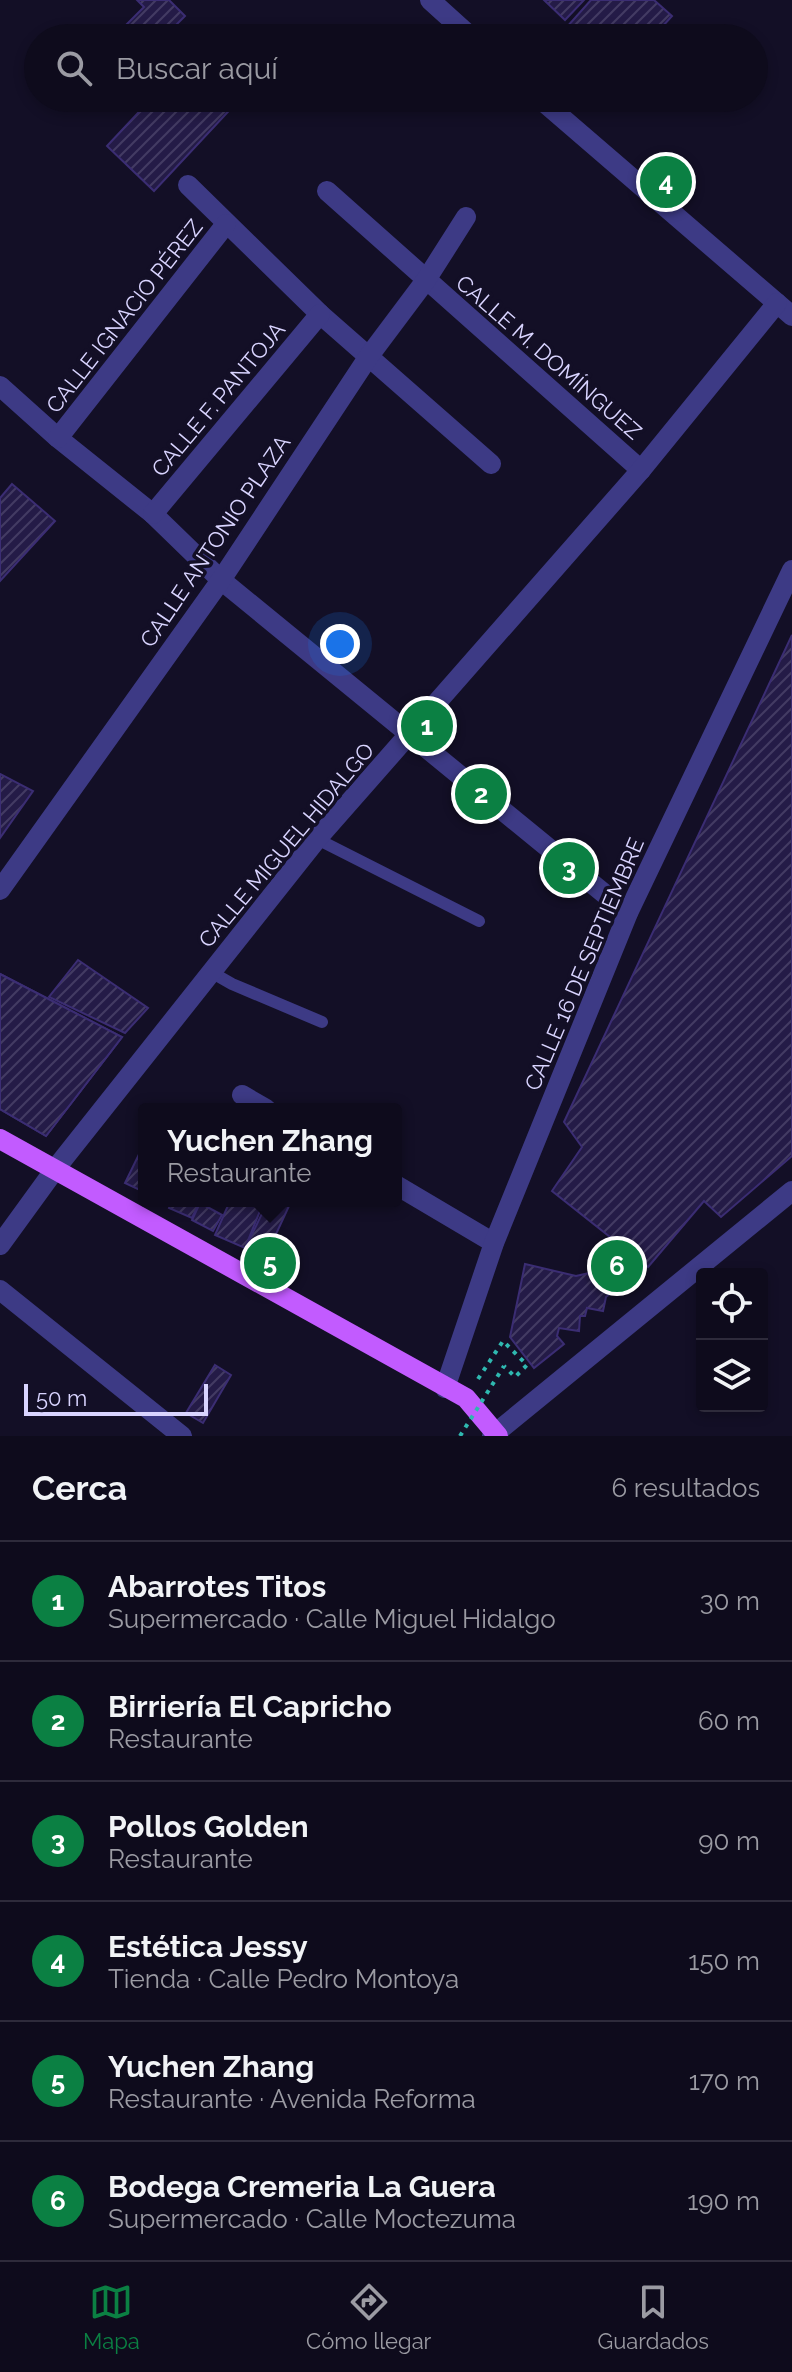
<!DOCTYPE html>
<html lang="es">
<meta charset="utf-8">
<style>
body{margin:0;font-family:Raleway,sans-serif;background:#1c1929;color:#f1f3f6}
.controls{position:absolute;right:24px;bottom:24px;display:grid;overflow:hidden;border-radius:8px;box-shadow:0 4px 12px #0003}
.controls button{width:72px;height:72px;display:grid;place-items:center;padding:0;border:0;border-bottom:2px solid #2e2b3b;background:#0e0b1c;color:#f1f3f6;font:40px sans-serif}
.scale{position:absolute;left:24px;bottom:20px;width:184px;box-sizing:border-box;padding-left:8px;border:4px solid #d9d4ff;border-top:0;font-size:22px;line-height:28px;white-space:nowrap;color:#d9d4ff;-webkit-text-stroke:6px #130f26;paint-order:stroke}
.you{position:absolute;left:340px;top:644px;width:28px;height:28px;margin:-20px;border:6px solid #fff;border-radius:50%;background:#1a73e8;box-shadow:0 0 0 12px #1a73e833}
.badge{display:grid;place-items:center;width:52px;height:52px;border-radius:50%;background:#0b8043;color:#fff;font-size:26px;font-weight:700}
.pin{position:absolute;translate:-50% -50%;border:4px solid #fff;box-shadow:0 2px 8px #0006}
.popup{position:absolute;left:138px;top:1103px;width:264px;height:104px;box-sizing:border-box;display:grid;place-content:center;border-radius:8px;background:#0e0b1c;filter:drop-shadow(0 2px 6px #0005);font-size:26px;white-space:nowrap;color:#9b9ba3}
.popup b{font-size:30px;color:#f1f3f6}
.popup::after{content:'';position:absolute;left:50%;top:100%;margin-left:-16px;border:16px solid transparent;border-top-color:#0e0b1c}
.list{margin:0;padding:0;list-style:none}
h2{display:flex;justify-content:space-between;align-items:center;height:104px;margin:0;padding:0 32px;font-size:34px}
h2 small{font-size:26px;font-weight:400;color:#9b9ba3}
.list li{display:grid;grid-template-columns:52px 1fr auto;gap:24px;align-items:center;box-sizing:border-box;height:120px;padding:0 32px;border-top:2px solid #2e2b3b}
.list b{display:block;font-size:30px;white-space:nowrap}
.list p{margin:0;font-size:26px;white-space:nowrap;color:#9b9ba3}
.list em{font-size:26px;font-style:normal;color:#9b9ba3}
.icon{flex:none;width:44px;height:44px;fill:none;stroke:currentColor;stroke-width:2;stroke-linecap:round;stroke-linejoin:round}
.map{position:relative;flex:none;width:792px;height:1436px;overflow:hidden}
.search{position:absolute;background:#0e0b1c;box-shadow:0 4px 12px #0003;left:24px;right:24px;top:24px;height:88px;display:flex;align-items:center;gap:20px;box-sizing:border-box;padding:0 28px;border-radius:44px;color:#9b9ba3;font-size:30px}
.sheet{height:824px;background:#0e0b1c}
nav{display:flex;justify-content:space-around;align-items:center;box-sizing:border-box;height:112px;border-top:2px solid #2e2b3b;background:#0e0b1c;font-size:22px;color:#9b9ba3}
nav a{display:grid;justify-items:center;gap:4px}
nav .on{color:#0b8043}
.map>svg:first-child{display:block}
.building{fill:url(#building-hatch);stroke:#3b2d73;stroke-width:2}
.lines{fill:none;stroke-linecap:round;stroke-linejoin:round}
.path{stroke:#2fb8b0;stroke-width:4;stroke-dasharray:4 6;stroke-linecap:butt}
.lane{stroke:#3d3a85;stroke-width:12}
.street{stroke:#3d3a85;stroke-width:20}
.primary{stroke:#c25bff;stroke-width:20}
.path-bridge{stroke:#2fb8b0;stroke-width:4;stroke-dasharray:4 6;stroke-linecap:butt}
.labels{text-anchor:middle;stroke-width:7;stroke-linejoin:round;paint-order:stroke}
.street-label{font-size:22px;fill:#d9d4ff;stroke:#130f26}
</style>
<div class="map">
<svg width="792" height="1436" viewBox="0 0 792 1436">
<defs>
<pattern id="building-hatch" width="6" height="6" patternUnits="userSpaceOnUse" patternTransform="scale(2)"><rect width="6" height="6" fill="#241b47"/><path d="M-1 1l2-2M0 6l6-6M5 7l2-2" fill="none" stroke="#433b63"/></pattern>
</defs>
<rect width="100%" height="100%" fill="#130f26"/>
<!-- building -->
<g class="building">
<polygon points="137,0 169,0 185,16 163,38 113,38 144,7"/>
<polygon points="544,0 584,0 565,20"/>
<polygon points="591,0 654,0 672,16 652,38 557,38"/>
<polygon points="152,98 240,99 154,191 107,146"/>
<polygon points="12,484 55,521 0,581 0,498"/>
<polygon points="792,635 792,1156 721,1217 704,1201 648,1267 552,1191 582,1147 564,1122"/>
<polygon points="0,774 33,791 0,838"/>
<polygon points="78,960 148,1008 125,1033 49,997"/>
<polygon points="0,974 122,1037 46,1136 0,1109 0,1047 54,1080 87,1046 0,1000"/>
<polygon points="0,974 122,1037 46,1136 0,1109"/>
<polygon points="144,1144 144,1192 125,1183"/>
<polygon points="172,1201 200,1201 192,1218 169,1208"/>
<polygon points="230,1201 264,1201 245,1248 215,1235"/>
<polygon points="268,1201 278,1201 289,1206 265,1258 245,1249"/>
<polygon points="200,1203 222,1215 213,1231 192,1220"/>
<polygon points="604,1258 629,1279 606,1297 603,1311 587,1308 585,1316 580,1316 579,1331 559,1328 557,1336 564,1344 534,1368 510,1337 525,1264 576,1276 589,1273"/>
<polygon points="215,1365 231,1375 203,1423 186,1413"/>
</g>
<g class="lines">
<!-- path -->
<polyline class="path" points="478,1379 503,1341 527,1365 515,1377 504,1366"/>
<!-- lane -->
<g class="lane">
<polyline points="317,839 479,921"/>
<polyline points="211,972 232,984 322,1022"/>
</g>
<!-- street -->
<g class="street">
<polyline points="430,0 472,38"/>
<polyline points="539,98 792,316"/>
<polyline points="188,185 320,314 491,464"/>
<polyline points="327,191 641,470"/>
<polyline points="0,386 58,438 153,514 221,580 628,913"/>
<polyline points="58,438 226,224"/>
<polyline points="153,514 320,314"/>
<polyline points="0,890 221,580 369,356 426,280 466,217"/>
<polyline points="242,1095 266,1109"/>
<polyline points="396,1185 494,1243"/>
<polyline points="0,1245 56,1168 317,839 641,470 777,303"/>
<polyline points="0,1290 182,1436"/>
<polyline points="445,1388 494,1243 628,913 792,570"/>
<polyline points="492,1436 792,1191"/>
</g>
<!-- primary -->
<polyline class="primary" points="0,1139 466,1398 498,1436"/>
<!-- path-bridge -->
<polyline class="path-bridge" points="460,1436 504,1366"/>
</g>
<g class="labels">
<!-- street labels -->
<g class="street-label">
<text transform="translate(124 316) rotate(-52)" y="8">CALLE IGNACIO PÉREZ</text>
<text transform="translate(549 357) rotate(41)" y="8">CALLE M. DOMÍNGUEZ</text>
<text transform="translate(218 399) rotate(-50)" y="8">CALLE F. PANTOJA</text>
<text transform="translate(215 541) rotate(-56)" y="8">CALLE ANTONIO PLAZA</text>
<text transform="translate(286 845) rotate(-50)" y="8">CALLE MIGUEL HIDALGO</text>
<text transform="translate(584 964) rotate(-67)" y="8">CALLE 16 DE SEPTIEMBRE</text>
</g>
</g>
</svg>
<div class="controls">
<button><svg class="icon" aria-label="locate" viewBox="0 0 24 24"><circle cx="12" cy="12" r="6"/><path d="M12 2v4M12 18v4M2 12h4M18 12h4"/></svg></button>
<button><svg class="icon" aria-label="layers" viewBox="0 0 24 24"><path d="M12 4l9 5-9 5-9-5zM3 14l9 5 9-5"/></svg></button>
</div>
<div class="scale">50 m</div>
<div class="you"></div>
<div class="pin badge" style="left:427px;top:726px">1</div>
<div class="pin badge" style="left:481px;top:794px">2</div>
<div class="pin badge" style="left:569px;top:868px">3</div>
<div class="pin badge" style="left:666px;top:182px">4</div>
<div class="pin badge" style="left:270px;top:1263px">5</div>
<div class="popup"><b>Yuchen Zhang</b>Restaurante</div>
<div class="pin badge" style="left:617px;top:1266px">6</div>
<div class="search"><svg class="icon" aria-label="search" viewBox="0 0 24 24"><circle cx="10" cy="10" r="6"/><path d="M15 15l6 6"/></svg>Buscar aquí</div>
</div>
<section class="sheet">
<h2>Cerca<small>6 resultados</small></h2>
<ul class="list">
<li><span class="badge">1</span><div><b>Abarrotes Titos</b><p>Supermercado · Calle Miguel Hidalgo</p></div><em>30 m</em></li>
<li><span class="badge">2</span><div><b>Birriería El Capricho</b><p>Restaurante</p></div><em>60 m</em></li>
<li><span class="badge">3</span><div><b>Pollos Golden</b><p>Restaurante</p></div><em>90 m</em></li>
<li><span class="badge">4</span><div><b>Estética Jessy</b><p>Tienda · Calle Pedro Montoya</p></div><em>150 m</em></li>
<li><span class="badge">5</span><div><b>Yuchen Zhang</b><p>Restaurante · Avenida Reforma</p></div><em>170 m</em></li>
<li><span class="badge">6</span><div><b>Bodega Cremeria La Guera</b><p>Supermercado · Calle Moctezuma</p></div><em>190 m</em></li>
</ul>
</section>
<nav>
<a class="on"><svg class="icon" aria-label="map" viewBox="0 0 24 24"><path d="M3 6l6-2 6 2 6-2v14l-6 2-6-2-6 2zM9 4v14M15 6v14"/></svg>Mapa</a>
<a><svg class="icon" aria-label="directions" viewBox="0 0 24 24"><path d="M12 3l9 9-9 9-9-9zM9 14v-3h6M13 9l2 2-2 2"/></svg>Cómo llegar</a>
<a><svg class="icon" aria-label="saved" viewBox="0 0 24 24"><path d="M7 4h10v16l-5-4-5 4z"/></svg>Guardados</a>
</nav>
